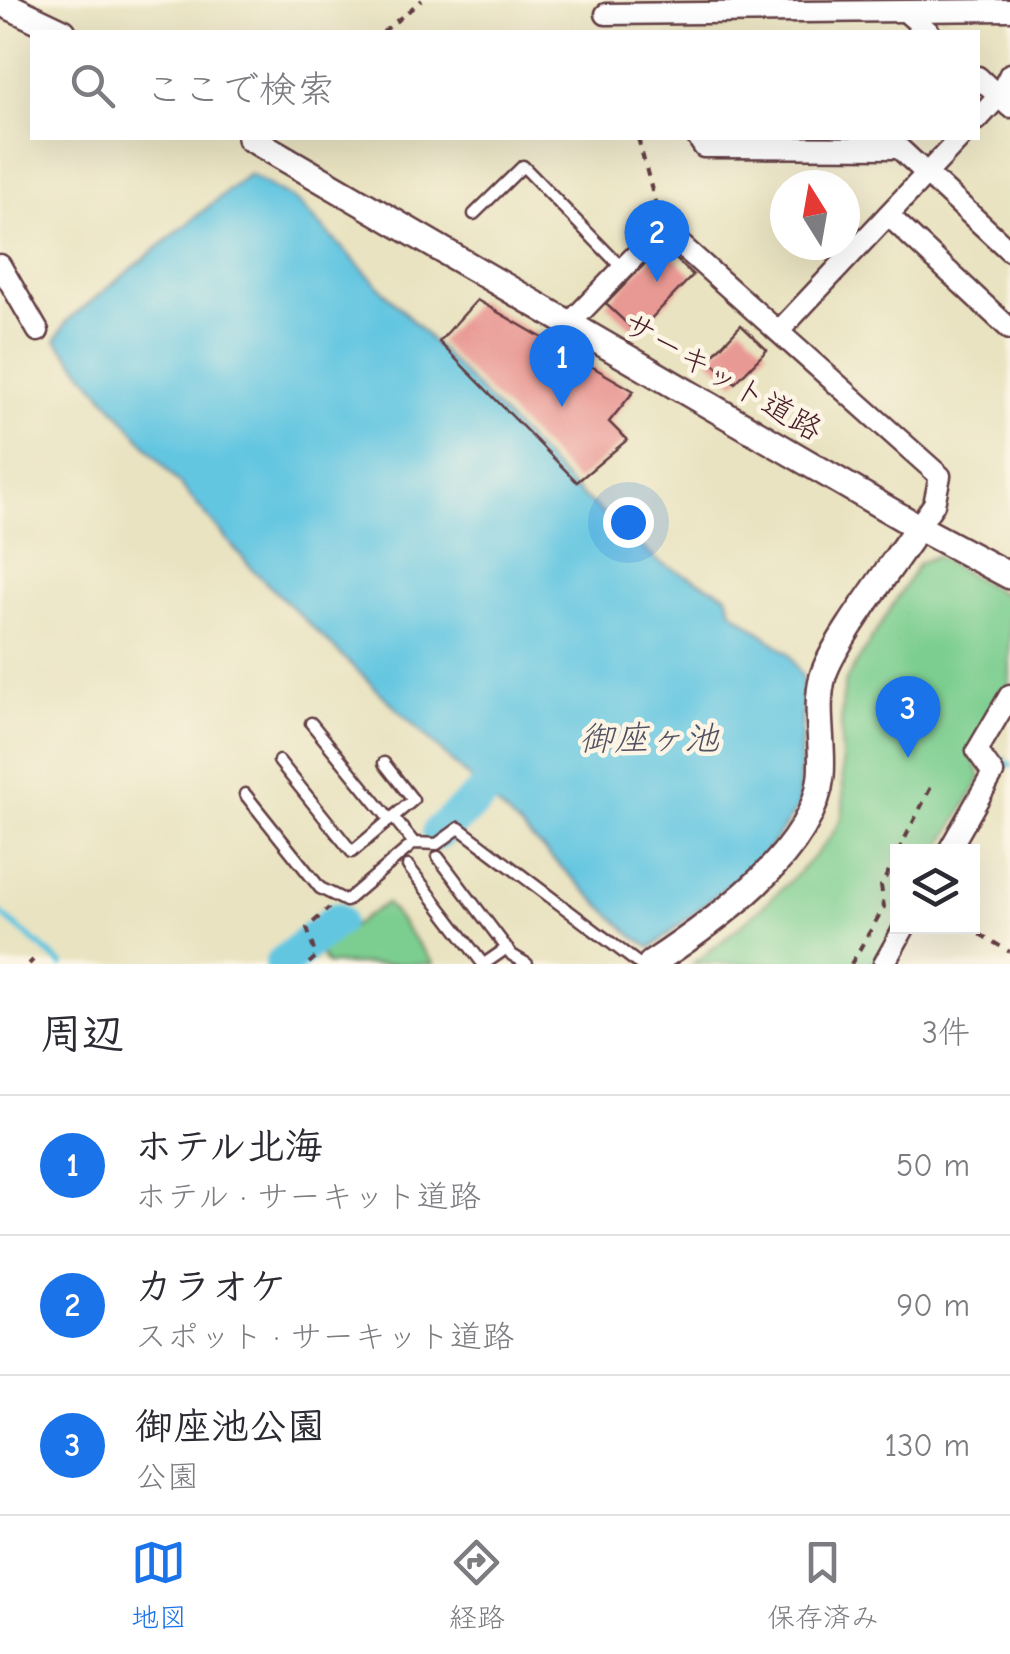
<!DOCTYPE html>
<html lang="ja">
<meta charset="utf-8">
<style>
body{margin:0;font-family:"Comic Neue","Klee One",sans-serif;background:#f2f2f3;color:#2b2b33}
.controls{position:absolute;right:30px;bottom:30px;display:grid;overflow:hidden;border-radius:0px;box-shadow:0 10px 40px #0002}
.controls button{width:90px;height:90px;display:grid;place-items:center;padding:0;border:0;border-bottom:2px solid #e1e1e2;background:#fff;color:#2b2b33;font:50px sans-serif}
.compass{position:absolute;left:770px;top:170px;width:90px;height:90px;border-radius:50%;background:#fff;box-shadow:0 10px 40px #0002;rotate:349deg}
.you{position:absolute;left:628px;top:522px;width:35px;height:35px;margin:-25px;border:8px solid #fff;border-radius:50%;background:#1a73e8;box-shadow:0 0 0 15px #1a73e833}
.badge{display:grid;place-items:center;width:65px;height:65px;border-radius:50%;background:#1a73e8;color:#fff;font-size:32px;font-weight:700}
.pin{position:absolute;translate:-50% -82px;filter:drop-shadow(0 2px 5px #0008)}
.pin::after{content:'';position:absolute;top:52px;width:35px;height:30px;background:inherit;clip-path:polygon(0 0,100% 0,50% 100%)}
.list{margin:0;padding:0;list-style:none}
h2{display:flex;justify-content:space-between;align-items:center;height:130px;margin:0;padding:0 40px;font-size:42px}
h2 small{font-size:32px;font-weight:400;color:#7c7c81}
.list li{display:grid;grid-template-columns:65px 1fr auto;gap:30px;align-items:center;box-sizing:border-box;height:140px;padding:0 40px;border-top:2px solid #e1e1e2}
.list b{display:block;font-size:38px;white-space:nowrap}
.list p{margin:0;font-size:32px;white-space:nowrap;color:#7c7c81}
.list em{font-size:32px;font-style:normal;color:#7c7c81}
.icon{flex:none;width:55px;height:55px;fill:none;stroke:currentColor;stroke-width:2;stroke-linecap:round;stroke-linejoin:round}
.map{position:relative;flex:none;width:1010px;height:964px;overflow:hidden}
.search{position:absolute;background:#fff;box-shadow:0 10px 40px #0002;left:30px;right:30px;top:30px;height:110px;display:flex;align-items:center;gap:25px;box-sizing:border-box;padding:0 35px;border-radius:0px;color:#7c7c81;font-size:38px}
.sheet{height:550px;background:#fff}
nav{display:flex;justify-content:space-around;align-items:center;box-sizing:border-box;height:140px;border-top:2px solid #e1e1e2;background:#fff;font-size:28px;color:#7c7c81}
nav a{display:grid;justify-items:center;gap:5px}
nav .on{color:#1a73e8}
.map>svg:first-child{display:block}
.green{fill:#7bce90;stroke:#62765e;stroke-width:2.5}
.water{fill:#63c6e1;stroke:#567286;stroke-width:2.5}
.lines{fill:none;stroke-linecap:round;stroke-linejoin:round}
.stream{stroke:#63c6e1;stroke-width:6}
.river{stroke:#63c6e1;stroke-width:35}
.building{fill:#e99994}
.service-casing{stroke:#623c42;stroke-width:15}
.minor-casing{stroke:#623c42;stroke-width:25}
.tertiary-casing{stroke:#623c42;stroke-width:30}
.path{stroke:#623c42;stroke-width:4;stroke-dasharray:8 8;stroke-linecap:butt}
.service{stroke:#fff;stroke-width:10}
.minor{stroke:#fff;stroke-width:20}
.tertiary{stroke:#fff;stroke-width:25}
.labels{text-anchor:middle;stroke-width:9;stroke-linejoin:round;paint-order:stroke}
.street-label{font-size:32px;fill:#4a1f2b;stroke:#fcf5e5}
.water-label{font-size:35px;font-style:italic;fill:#525162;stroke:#fcf5e5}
</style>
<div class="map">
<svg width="1010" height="964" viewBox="0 0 1010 964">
<rect width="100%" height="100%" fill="#fcf5e5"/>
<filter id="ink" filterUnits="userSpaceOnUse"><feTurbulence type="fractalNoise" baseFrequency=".01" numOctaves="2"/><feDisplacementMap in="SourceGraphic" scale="20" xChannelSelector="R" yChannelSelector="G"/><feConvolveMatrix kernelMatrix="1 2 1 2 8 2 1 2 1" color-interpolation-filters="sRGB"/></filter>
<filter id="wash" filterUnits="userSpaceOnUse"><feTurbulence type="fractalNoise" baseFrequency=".0048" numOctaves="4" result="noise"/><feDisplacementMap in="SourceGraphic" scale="40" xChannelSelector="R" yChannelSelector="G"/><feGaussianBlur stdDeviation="2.25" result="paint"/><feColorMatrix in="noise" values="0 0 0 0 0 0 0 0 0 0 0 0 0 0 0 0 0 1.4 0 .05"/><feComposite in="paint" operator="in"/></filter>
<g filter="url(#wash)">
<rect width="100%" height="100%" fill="#e9e3c1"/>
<!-- green -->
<g class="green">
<path d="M936,556L1010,598V683L971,750L981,778L939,851L898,852V926L878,964H692C722,944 841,844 843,811C845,769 836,721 846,680L919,563Z"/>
<polygon points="386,903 434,964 327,964 318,950"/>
</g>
<!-- water -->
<polygon class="water" points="249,174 298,202 573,488 659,562 727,595 732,611 789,654 803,678 799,806 763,857 651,948 633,936 254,571 56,340 67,321"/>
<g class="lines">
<!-- stream -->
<g class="stream">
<polyline points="992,754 1010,765"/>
<polyline points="0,913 62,964"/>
</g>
<!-- river -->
<g class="river">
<polyline points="439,832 486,791"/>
<polyline points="282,964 336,920"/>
</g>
</g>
<g id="blocks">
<!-- building -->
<g class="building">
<polygon points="662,246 693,275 637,333 606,304"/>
<polygon points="477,300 634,391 609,422 627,440 577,482 439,342"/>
<polygon points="741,325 767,350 735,383 709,359"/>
</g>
</g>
</g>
<g filter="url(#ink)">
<use href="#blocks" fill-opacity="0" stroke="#623c42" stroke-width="2.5"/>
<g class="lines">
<defs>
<g id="service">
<polyline points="474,214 523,166 622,268"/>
<polyline points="311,723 390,820"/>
<polyline points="279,761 352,852 413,800 384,763"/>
<polyline points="245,794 320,888 346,901 414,843 437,844 459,828 639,964"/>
<polyline points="393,817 414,843"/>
<polyline points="438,857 512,955 527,964"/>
<polyline points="408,866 483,964"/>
<polyline points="484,964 507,948"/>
</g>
<g id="minor">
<polyline points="905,11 929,32"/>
<polyline points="606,14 1010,10"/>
<polyline points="978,77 1010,107"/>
<polyline points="978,119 999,96 1010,74"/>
<polyline points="698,138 704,147 899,148 1010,251"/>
<polyline points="888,215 1010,329"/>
<polyline points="0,265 38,331"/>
<polyline points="570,323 662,228 940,476 934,504 918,527"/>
<polyline points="779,331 960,138"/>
<polyline points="948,852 993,773 977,751 1010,695"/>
<polyline points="884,964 905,926"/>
</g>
<g id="tertiary">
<polyline points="0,2 63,32"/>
<polyline points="250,138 918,527 1010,576"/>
<path d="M651,964C711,924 813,854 821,776C824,743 814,709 823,676C832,644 896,561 918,527"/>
</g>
</defs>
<!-- service casing -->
<use href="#service" class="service-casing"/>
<!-- minor casing -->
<use href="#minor" class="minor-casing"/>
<!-- tertiary casing -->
<use href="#tertiary" class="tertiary-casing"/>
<!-- path -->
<g class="path">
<polyline points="383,32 422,0"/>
<polyline points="638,138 657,209"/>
<polyline points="898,852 933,783"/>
<polyline points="966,926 1010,952"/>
<polyline points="309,963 316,957 307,928 329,908"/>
<polyline points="29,964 33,960"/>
<polyline points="851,964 884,907 881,886 898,853"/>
</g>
<!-- service -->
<use href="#service" class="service"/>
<!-- minor -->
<use href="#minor" class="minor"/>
<!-- tertiary -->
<use href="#tertiary" class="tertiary"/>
</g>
</g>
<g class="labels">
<!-- street labels -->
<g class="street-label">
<text transform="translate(723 376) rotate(30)" y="11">サーキット道路</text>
</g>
<!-- water labels -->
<g class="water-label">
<text x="649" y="750">御座ヶ池</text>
</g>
</g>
</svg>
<div class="controls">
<button><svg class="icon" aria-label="layers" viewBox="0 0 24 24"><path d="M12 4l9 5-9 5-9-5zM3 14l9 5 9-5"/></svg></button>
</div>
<svg class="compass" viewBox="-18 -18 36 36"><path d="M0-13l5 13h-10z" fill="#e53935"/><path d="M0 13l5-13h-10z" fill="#7c7c81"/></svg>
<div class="you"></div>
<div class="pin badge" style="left:562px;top:407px">1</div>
<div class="pin badge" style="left:657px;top:282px">2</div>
<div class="pin badge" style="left:908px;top:758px">3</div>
<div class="search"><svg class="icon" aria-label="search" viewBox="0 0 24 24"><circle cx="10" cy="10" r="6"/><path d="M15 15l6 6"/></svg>ここで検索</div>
</div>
<section class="sheet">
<h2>周辺<small>3件</small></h2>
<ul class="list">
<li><span class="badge">1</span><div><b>ホテル北海</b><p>ホテル · サーキット道路</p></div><em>50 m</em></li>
<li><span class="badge">2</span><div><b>カラオケ</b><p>スポット · サーキット道路</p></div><em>90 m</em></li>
<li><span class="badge">3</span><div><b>御座池公園</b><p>公園</p></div><em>130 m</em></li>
</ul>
</section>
<nav>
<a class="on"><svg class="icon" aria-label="map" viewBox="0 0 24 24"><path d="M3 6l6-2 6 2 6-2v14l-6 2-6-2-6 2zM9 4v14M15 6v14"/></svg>地図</a>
<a><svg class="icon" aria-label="directions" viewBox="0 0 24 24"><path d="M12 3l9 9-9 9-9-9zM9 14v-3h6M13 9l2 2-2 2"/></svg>経路</a>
<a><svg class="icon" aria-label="saved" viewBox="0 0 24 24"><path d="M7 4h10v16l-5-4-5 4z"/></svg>保存済み</a>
</nav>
